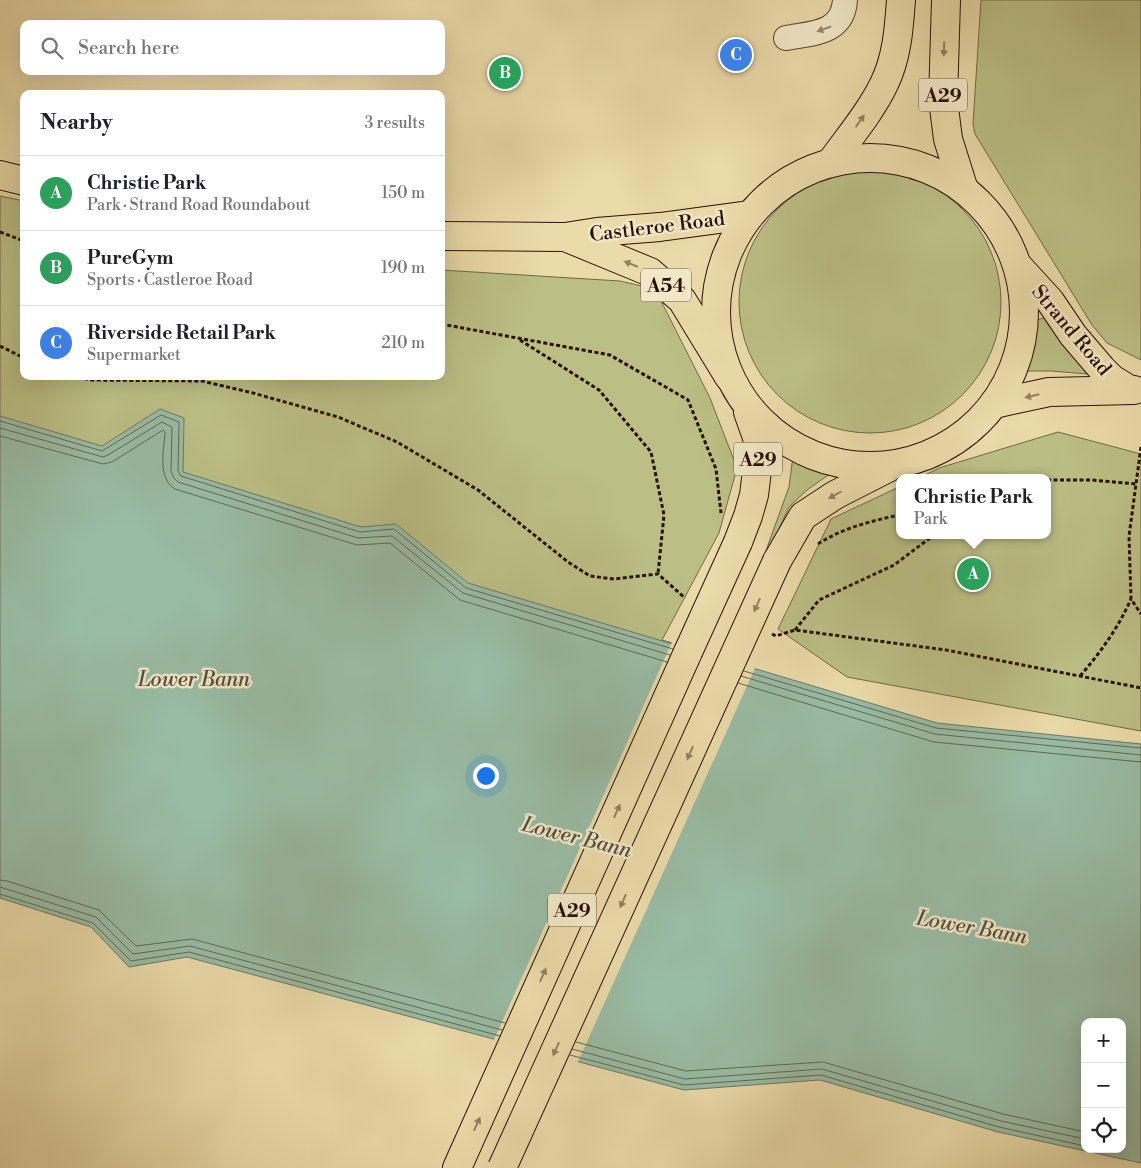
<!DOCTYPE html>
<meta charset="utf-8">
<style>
body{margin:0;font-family:"Libre Bodoni",serif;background:#f6f6f6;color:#202124}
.controls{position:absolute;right:15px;bottom:15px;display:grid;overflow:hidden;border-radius:10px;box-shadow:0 5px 20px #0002}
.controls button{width:45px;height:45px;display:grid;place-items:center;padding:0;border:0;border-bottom:1px solid #e0e0e0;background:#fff;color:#202124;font:25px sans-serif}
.you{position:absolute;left:485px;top:775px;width:18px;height:18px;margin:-12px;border:4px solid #fff;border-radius:50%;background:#1a73e8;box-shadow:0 0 0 8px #1a73e833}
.badge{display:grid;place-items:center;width:32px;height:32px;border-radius:50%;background:#d93025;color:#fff;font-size:16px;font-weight:700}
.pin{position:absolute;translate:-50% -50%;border:2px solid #fff;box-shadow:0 1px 5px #0006}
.popup{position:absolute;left:896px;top:474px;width:155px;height:65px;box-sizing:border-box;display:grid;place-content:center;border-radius:10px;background:#fff;filter:drop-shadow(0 1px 4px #0005);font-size:16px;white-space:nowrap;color:#757577}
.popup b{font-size:19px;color:#202124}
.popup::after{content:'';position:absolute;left:50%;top:100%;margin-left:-10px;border:10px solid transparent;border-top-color:#fff}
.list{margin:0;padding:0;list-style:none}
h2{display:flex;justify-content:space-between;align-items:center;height:65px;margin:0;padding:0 20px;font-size:21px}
h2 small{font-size:16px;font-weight:400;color:#757577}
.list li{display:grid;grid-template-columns:32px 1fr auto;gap:15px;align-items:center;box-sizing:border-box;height:75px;padding:0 20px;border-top:1px solid #e0e0e0}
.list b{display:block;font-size:19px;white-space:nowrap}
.list p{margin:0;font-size:16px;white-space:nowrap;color:#757577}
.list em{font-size:16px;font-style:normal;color:#757577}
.icon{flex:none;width:28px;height:28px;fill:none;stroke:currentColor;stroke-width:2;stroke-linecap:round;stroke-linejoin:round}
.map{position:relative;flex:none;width:1141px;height:1168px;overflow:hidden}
.search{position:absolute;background:#fff;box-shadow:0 5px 20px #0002;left:20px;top:20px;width:425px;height:55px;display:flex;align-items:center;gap:12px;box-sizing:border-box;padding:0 18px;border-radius:10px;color:#757577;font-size:19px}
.panel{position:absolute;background:#fff;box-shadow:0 5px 20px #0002;left:20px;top:90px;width:425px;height:290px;border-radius:10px}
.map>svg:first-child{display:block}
.green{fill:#bbbf86;stroke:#726846}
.water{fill:#99bca5;stroke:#6d7765;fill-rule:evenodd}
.pier{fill:#ebdbaa}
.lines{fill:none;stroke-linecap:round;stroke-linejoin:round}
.shore{stroke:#626656;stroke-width:1}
.minor-casing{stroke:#5a432f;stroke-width:26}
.major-casing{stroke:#2a1006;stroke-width:30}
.highway-casing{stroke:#2a1006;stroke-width:30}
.path{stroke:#2a1006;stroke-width:3;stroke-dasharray:4 2.5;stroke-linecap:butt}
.minor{stroke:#f2e8c8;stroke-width:24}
.major{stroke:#ebdbaa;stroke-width:28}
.highway{stroke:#ebdbaa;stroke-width:28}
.highway-bridge-casing{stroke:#2a1006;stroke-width:30;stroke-linecap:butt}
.highway-bridge{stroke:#ebdbaa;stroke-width:28}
.oneway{fill:#988771}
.oneway2{fill:#948060}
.labels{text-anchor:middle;stroke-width:5;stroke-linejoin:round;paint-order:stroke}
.shield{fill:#f2e8c8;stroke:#665140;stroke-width:1}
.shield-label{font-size:19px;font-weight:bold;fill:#2a1006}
.street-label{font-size:20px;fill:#2a1006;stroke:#f2e8c8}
.water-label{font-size:21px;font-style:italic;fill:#514c3e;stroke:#f2e8c8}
</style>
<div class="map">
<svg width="1141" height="1168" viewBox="0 0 1141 1168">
<rect width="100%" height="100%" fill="#ebdbaa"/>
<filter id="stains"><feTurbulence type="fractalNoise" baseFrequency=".004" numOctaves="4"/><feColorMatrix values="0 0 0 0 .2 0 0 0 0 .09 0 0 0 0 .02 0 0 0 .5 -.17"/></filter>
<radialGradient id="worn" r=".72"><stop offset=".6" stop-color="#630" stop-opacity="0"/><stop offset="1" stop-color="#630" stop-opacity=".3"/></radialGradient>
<!-- green -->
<g class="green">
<polygon points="981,0 1141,0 1141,360 1107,343 1092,325 975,134 973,124"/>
<circle cx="870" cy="302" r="131"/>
<polygon points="0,196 24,201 24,376 441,376 441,270 620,281 655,289 710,398 737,468 719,533 662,640 672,643 666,656 0,490"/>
<polygon points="1044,318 1049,326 1088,374 1051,371 1025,371 1031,351 1036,320"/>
<polygon points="1058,432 1141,454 1141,731 847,677 778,629 831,519 899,487 899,535 1047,535 1047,478 919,478 939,468"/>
<polygon points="793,456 834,471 807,490 789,507 755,581 789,487"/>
</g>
<!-- water -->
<path class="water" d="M160,409L184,418L183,472L361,527L396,524L468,583L937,723L1141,744V1163L998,1132L820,1080L684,1090L187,957L129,967L91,927L0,898V416L102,446ZM1085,1022H1122V1149H1085Z"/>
<!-- pier -->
<polygon class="pier" points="672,642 756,666 577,1064 493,1042"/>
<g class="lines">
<!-- shore -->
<g class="shore">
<polyline points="0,421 102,451 161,415 179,422 178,471 181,476 360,532 394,529 466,588 673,649"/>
<polyline points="0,428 103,457 108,455 162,422 172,427 171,472 174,478 178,482 358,538 392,536 463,593 670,655"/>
<path d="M0,436L103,464L112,462L163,430L165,432C164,450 157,478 175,489L357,545L390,543L460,600L667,662"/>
<polyline points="744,671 936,728 1141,748"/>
<polyline points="741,676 935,734 1141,755"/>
<polyline points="738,683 934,742 1141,762"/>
<polyline points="0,880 7,881 99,910 136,946 192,939 505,1023"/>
<polyline points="0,887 96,917 133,954 190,946 502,1030"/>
<polyline points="0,894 93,923 131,961 189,952 500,1036"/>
<polyline points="576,1042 686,1071 823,1062 1003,1114 1085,1132"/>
<polyline points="572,1049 685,1079 822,1069 1001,1121 1085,1139"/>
<polyline points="570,1055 684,1085 821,1075 999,1127 1085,1146"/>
</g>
<defs>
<path id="minor" d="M786,38C812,33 843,34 845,0"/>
<g id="major">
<polyline points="0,175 24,181"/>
<polyline points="441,236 565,237 597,232 660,227 749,215"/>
<polyline points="565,237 650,272 682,300 729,377"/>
<polyline points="1018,266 1050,301 1073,335 1102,369 1112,379 1130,390"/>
<polyline points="994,404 1049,392 1134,390"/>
</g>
<g id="highway">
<polyline points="946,0 943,100 948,139 963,187"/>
<circle cx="870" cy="312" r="154"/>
<path d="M832,161C850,136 871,111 884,84C897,58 899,28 901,0"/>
<polyline points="738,542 748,516 754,495 760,446 748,412"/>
<polyline points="777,561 803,516 835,495 888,468"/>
<polyline points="457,1168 688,652"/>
</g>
</defs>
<!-- minor casing -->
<use href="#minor" class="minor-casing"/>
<!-- major casing -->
<use href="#major" class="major-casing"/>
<!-- highway casing -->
<use href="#highway" class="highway-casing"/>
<!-- path -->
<g class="path">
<polyline points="0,232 24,241"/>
<polyline points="441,324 610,355 688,400 716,469 721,513"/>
<polyline points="520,340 599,390 651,452 664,515 658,574"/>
<polyline points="0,346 24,358"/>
<polyline points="78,376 89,380 202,381 253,393 338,417 397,442 478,490 568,562 590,576 614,579 658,574 685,598"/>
<polyline points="1141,447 1129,536 1131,599 1141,614"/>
<polyline points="1047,480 1092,480 1136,484"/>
<path d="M818,544C842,528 872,521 899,515"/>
<polyline points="795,630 819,600 894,565 934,535"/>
<polyline points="772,634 776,636 795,630 946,650 1141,688"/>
<path d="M1080,676C1101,652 1118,628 1131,599"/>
</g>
<!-- minor -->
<use href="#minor" class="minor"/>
<!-- major -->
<use href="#major" class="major"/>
<!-- highway -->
<use href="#highway" class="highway"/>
<defs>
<g id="highway-bridge">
<polyline points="688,652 738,542"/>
<polyline points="502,1168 777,561"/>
</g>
</defs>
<!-- highway-bridge casing -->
<use href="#highway-bridge" class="highway-bridge-casing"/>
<!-- highway-bridge -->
<use href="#highway-bridge" class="highway-bridge"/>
</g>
<!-- one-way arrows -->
<defs><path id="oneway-solid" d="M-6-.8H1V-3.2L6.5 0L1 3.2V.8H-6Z" transform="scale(1.25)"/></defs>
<use class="oneway" href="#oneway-solid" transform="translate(824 29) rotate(161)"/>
<g class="oneway2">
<use href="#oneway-solid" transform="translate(944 49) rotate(92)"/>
<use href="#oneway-solid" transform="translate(860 121) rotate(-55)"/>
<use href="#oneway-solid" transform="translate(631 264) rotate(-158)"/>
<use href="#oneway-solid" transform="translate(1032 396) rotate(167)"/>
<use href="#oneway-solid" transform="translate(835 495) rotate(150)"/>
<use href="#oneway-solid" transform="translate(757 605) rotate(114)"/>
<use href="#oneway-solid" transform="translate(690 753) rotate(114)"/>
<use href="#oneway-solid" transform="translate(617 811) rotate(-66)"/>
<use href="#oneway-solid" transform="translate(623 901) rotate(114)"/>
<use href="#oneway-solid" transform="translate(543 975) rotate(-66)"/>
<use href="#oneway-solid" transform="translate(556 1049) rotate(114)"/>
<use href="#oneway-solid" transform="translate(477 1124) rotate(-66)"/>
</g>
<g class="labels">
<!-- shield labels -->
<g class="shield">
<rect x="919" y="78.5" width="48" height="33" rx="4"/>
<rect x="641" y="268.5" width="50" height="33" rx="4"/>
<rect x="734" y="442.5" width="48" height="33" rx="4"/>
<rect x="548" y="893.5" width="48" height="33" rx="4"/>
</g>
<g class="shield-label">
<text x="943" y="102">A29</text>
<text x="666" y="292">A54</text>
<text x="758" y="466">A29</text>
<text x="572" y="917">A29</text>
</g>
<!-- street labels -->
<g class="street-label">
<text transform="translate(657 226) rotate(-7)" y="7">Castleroe Road</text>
<text transform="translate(1072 330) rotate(50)" y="7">Strand Road</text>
</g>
<!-- water labels -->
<g class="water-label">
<text x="194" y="686">Lower Bann</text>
<text transform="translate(577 837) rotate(14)" y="7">Lower Bann</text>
<text transform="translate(972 927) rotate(10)" y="7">Lower Bann</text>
</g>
</g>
<rect width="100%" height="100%" filter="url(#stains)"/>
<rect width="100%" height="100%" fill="url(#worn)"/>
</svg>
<div class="controls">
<button>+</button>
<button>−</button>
<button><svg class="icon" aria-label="locate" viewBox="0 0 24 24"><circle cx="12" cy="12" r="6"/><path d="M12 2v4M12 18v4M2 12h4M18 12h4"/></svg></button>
</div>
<div class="you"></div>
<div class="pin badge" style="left:973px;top:574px;background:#2e9e5b">A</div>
<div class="popup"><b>Christie Park</b>Park</div>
<div class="pin badge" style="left:505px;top:73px;background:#2e9e5b">B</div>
<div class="pin badge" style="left:736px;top:55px;background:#3f7fe0">C</div>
<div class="search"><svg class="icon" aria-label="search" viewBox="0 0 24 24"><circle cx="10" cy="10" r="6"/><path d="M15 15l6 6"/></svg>Search here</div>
<section class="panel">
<h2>Nearby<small>3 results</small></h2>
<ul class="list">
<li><span class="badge" style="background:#2e9e5b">A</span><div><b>Christie Park</b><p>Park · Strand Road Roundabout</p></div><em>150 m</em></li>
<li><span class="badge" style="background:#2e9e5b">B</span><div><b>PureGym</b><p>Sports · Castleroe Road</p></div><em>190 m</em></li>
<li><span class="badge" style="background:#3f7fe0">C</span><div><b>Riverside Retail Park</b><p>Supermarket</p></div><em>210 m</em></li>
</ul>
</section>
</div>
